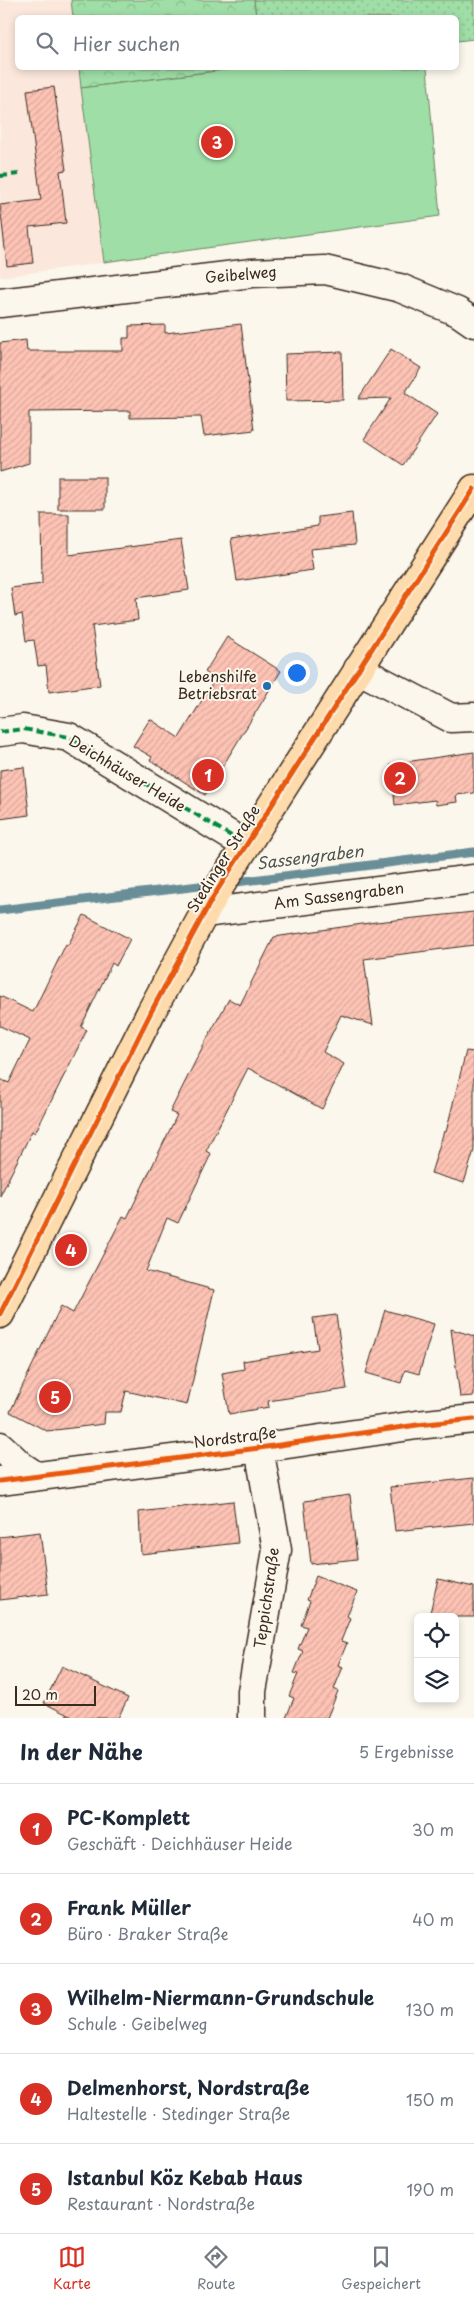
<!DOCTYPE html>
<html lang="de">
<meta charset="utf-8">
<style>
body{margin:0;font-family:"Playpen Sans",sans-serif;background:#f2f2f3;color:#1f2937}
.controls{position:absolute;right:15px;bottom:15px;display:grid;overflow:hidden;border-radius:8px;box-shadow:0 2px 8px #0003}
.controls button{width:45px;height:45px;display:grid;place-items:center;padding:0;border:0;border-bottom:1px solid #e0e1e3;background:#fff;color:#1f2937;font:25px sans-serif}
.scale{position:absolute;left:15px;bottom:12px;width:81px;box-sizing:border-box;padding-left:5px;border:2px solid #3b2a1e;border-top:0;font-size:14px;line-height:18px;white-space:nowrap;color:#3b2a1e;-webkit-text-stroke:4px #fbf7ec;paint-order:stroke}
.you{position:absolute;left:296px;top:672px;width:18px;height:18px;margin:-12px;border:4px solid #fff;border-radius:50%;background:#1a73e8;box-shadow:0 0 0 8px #1a73e833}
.badge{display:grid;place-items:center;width:32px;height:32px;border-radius:50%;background:#d93025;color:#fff;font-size:16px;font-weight:700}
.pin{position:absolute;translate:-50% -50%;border:2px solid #fff;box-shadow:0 1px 5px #0006}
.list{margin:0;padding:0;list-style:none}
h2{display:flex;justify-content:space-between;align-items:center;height:65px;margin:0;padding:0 20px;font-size:21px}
h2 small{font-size:16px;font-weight:400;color:#747a83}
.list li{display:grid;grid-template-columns:32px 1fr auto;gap:15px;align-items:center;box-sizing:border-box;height:90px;padding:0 20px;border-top:1px solid #e0e1e3}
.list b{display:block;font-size:19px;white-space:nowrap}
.list p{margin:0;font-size:16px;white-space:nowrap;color:#747a83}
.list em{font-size:16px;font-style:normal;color:#747a83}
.icon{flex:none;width:28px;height:28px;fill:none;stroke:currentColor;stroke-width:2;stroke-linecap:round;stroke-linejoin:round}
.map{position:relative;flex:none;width:474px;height:1718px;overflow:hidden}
.search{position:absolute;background:#fff;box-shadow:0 2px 8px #0003;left:15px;right:15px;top:15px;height:55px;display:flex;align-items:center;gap:12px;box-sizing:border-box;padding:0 18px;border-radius:8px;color:#747a83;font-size:19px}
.sheet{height:515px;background:#fff}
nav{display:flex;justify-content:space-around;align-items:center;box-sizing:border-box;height:70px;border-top:1px solid #e0e1e3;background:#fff;font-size:14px;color:#747a83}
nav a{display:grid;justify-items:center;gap:2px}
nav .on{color:#d93025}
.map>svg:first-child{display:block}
.built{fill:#fce7dc}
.grass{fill:url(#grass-dots);stroke:#6d8462}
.forest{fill:url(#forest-crowns);stroke:#6d8462}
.garden{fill:#9fdea7;stroke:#6d8462}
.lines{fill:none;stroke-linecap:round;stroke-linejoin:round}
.stream{stroke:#698e98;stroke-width:9}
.building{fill:url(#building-hatch);stroke:#3b2a1e}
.minor-casing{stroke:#3b2a1e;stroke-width:31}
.major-casing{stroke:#3b2a1e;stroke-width:31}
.minor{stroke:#fbf7ec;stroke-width:28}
.major{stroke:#fedbac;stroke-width:28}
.quiet{stroke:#00873e;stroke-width:4;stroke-dasharray:8 4;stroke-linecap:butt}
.cycleway-casing{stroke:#fbf7ec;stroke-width:8}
.cycleway{stroke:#e8590c;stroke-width:5}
.poi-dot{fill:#1f6fb2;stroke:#fbf7ec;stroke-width:2}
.labels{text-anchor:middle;stroke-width:4;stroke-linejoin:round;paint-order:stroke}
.street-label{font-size:15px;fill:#3b2a1e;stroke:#fbf7ec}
.poi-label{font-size:15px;fill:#3b2a1e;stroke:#fbf7ec;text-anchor:end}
.water-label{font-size:16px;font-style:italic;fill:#4e5451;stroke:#fbf7ec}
</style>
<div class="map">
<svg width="474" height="1718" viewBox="0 0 474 1718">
<defs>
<pattern id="grass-dots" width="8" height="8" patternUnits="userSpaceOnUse" patternTransform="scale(1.25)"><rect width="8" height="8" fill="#9fdea7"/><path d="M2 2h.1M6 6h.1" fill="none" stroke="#8abf8f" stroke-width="1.8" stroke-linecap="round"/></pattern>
<pattern id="forest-crowns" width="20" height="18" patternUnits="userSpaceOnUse" patternTransform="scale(1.25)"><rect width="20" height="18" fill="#9fdea7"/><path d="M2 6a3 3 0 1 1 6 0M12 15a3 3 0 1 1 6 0" fill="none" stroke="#8abf8f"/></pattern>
<pattern id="building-hatch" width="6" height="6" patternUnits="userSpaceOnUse" patternTransform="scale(1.25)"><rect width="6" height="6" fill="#fdc3b5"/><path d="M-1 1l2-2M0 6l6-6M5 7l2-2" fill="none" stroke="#daa89b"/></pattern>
</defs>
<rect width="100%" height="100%" fill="#fbf7ec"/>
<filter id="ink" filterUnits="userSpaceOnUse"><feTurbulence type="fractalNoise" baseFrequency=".02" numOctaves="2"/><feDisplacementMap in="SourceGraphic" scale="10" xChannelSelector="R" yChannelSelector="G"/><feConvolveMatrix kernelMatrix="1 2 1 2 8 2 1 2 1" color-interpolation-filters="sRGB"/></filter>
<g filter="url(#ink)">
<!-- built -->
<polygon class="built" points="0,0 254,0 256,17 18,18 18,68 427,68 440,216 0,277"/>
<!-- grass -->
<polygon class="grass" points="254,0 474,0 474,39 457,41 456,18 256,17"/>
<!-- forest -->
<g class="forest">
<polygon points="71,0 254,0 256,17 73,17"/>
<polygon points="79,68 240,68 81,88"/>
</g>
<!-- garden -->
<polygon class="garden" points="240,68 427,68 440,216 104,262 81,88"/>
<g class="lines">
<!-- stream -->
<g class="stream">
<polyline points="229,883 474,852"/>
<polyline points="0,910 216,884"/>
</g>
</g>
<!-- building -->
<g class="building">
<polygon points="54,87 66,170 60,171 66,223 29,227 33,263 7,266 0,205 41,200 27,90"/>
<polygon points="241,324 254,430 204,436 201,417 130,418 130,411 29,412 29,463 0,472 0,343 26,340 27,351 123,351 123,338 129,338 129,326 165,325 165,333"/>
<polygon points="391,349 421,368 405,393 437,414 403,465 364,439 391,398 358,399"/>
<polygon points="342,352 343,400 286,401 285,354"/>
<rect x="58" y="477" width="47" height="32"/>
<polygon points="352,513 355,545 310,549 313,570 237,581 231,539 318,526 318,517"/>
<polygon points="41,514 69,514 69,555 181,540 189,590 136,598 138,620 92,626 100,685 49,692 46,665 38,666 34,640 26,641 22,614 15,616 11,588 42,584"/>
<polygon points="227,637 281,671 205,795 150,760 152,757 133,746 150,719 179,738 215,679 205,672"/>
<polygon points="474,752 474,793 456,795 457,802 436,805 435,800 395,805 391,764"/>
<polygon points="24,767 29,815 0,819 0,770"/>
<polygon points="474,912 474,945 364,959 373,1025 341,1015 323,1052 344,1064 322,1109 248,1068 206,1151 211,1154 178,1223 167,1218 146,1271 214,1290 187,1405 126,1391 121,1412 105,1412 104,1424 47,1431 10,1412 61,1306 73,1313 123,1216 127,1218 177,1115 170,1112 204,1044 229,999 240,1005 274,937 376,922"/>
<polygon points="84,915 130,939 116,966 112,963 81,1027 87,1030 35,1133 32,1131 0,1196 0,1079 9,1083 30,1040 0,1026 0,996 33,1012 66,944 68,945"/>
<polygon points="466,1051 474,1052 474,1150 464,1183 431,1173 444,1131 446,1132"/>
<polygon points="385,1310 434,1324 419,1374 405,1370 401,1383 366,1373"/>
<polygon points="336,1315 347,1389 268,1401 269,1407 229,1414 222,1373 244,1369 243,1361 318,1349 313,1318"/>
<polygon points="451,1329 474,1336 474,1396 460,1397"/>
<polygon points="474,1478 474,1523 395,1531 390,1487"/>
<polygon points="350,1495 357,1559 311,1564 304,1501"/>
<polygon points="233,1501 238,1543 141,1554 139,1512"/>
<polygon points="40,1532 48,1594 0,1600 0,1537"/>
<polygon points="316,1576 357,1592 347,1616 350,1618 341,1641 347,1643 338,1665 343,1667 334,1689 338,1691 327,1718 286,1718 294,1698 289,1696 298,1674 294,1673 303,1651 298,1649 307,1627 301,1625 310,1601 307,1600"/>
<polygon points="438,1579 474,1587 474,1617 429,1617"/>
<polygon points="62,1666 128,1698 118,1718 74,1718 44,1703"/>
</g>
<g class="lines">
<defs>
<g id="minor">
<polyline points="0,303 252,273 325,270 400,288 458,312 474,323"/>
<polyline points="358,669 451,718 474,717"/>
<polyline points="0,732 23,729 69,737 246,845"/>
<polyline points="204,913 474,879"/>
<polyline points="0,1446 21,1466 36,1476"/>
<polyline points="0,1481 259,1448 417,1425 474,1419"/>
<polyline points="252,1718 252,1691 277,1550 259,1448"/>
</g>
<polyline id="major" points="0,1314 151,1012 213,897 474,489"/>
</defs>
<!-- minor casing -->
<use href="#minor" class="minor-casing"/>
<!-- major casing -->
<use href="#major" class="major-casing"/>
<!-- minor -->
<use href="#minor" class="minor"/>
<!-- major -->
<use href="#major" class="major"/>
<!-- quiet -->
<g class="quiet">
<polyline points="0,176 19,174"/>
<polyline points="0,732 23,729 69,737 246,845"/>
</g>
<defs>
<g id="cycleway">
<polyline points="0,1314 151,1012 213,897 474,489"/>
<polyline points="0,1481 259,1448 417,1425 474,1419"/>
</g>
</defs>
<!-- cycleway casing -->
<use href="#cycleway" class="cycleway-casing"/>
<!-- cycleway -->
<use href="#cycleway" class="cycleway"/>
</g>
</g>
<!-- markers -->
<circle class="poi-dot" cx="267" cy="686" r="5"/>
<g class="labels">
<!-- street labels -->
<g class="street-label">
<text transform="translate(241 275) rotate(-5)" y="5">Geibelweg</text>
<text transform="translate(127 774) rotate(31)" y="5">Deichhäuser Heide</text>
<text transform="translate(224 859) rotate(-58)" y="5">Stedinger Straße</text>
<text transform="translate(339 896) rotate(-7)" y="5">Am Sassengraben</text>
<text transform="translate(235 1438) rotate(-7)" y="5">Nordstraße</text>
<text transform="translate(267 1598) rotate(-82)" y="5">Teppichstraße</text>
</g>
<!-- poi labels -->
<g class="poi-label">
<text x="257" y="682">Lebenshilfe<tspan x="257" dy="17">Betriebsrat</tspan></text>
</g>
<!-- water labels -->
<g class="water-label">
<text transform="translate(310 857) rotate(-7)" y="6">Sassengraben</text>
</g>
</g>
</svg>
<div class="controls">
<button><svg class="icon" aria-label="locate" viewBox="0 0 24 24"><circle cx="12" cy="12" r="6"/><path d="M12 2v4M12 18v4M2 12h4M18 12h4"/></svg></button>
<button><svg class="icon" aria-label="layers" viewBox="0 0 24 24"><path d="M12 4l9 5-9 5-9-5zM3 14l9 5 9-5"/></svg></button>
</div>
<div class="scale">20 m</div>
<div class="you"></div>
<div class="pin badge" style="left:208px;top:775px">1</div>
<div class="pin badge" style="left:400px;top:778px">2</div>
<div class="pin badge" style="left:217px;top:142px">3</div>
<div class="pin badge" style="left:71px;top:1250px">4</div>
<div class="pin badge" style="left:55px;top:1397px">5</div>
<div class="search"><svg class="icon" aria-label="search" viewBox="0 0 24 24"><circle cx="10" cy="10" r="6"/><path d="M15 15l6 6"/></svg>Hier suchen</div>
</div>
<section class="sheet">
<h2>In der Nähe<small>5 Ergebnisse</small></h2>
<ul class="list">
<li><span class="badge">1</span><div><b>PC-Komplett</b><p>Geschäft · Deichhäuser Heide</p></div><em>30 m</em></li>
<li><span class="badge">2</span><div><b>Frank Müller</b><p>Büro · Braker Straße</p></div><em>40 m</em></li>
<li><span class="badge">3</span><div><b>Wilhelm-Niermann-Grundschule</b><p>Schule · Geibelweg</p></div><em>130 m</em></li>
<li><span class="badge">4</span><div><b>Delmenhorst, Nordstraße</b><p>Haltestelle · Stedinger Straße</p></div><em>150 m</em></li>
<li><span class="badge">5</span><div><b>Istanbul Köz Kebab Haus</b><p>Restaurant · Nordstraße</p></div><em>190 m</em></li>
</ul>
</section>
<nav>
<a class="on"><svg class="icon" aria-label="map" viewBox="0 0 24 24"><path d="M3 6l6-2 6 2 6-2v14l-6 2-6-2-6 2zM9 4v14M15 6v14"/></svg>Karte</a>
<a><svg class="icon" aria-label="directions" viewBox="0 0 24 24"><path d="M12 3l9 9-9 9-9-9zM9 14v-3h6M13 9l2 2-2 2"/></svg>Route</a>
<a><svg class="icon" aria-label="saved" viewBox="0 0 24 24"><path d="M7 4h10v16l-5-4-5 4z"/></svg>Gespeichert</a>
</nav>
